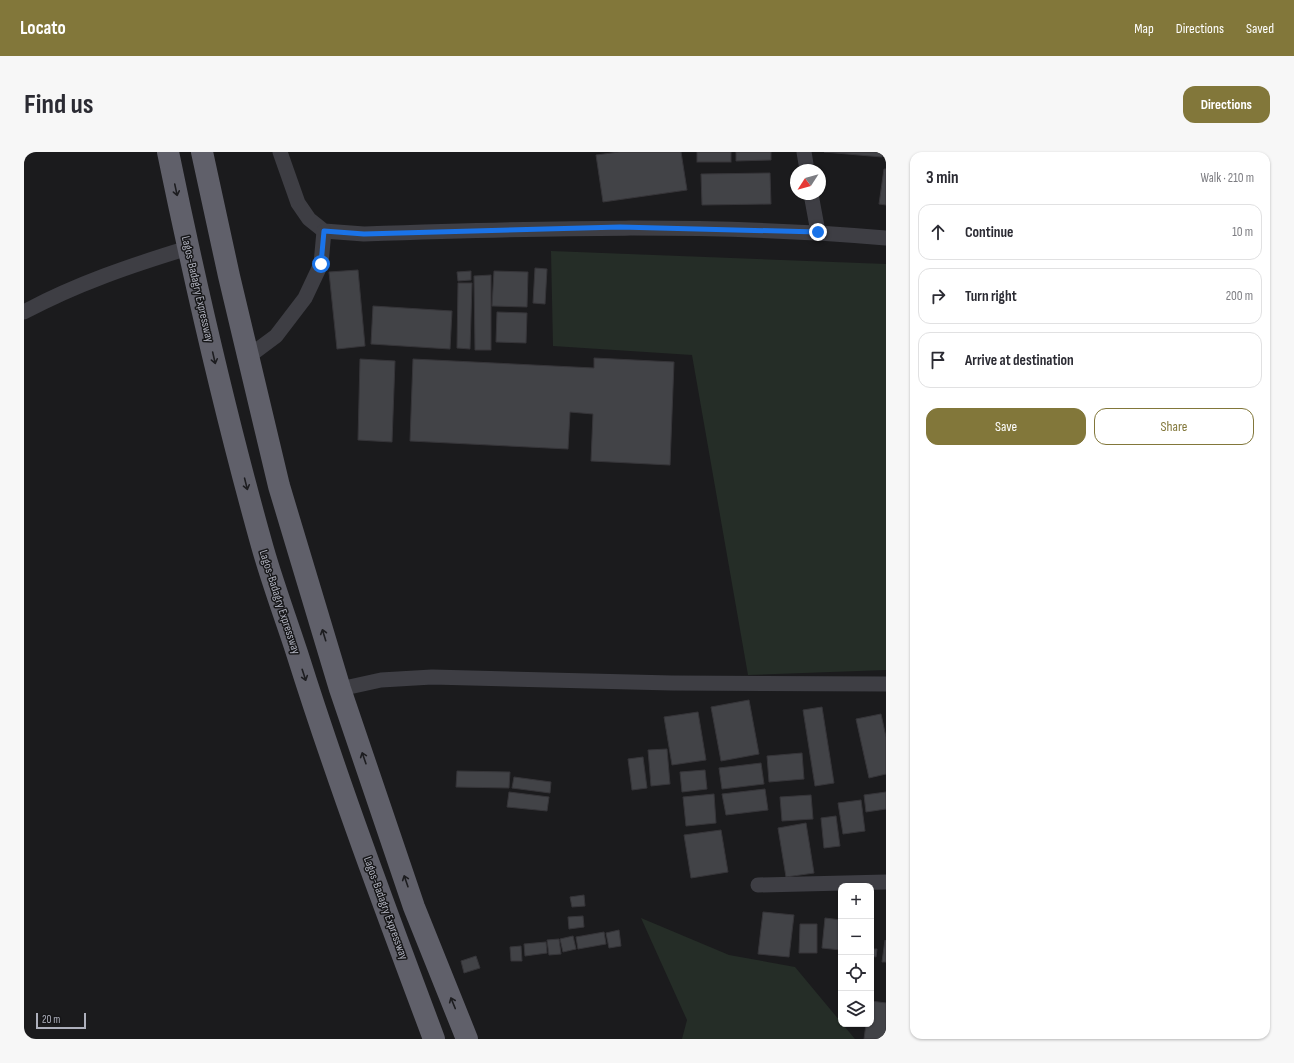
<!DOCTYPE html>
<meta charset="utf-8">
<style>
body{margin:0;font-family:"Sofia Sans Condensed",sans-serif;background:#f7f7f7;color:#2b2b33}
.controls{position:absolute;right:12px;bottom:12px;display:grid;overflow:hidden;border-radius:8px;box-shadow:0 1px 3px #0004}
.controls button{width:36px;height:36px;display:grid;place-items:center;padding:0;border:0;border-bottom:1px solid #e1e1e2;background:#fff;color:#2b2b33;font:20px sans-serif}
.compass{position:absolute;left:766px;top:12px;width:36px;height:36px;border-radius:50%;background:#fff;box-shadow:0 1px 3px #0004;rotate:234deg}
.scale{position:absolute;left:12px;bottom:10px;width:50px;box-sizing:border-box;padding-left:4px;border:2px solid #aeb0bc;border-top:0;font-size:11px;line-height:14px;white-space:nowrap;color:#aeb0bc;-webkit-text-stroke:3px #161618;paint-order:stroke}
.stop{position:absolute;width:12px;height:12px;margin:-9px;border:3px solid #1a73e8;border-radius:50%;background:#fff}
.stop.end{background:#1a73e8;border-color:#fff;box-shadow:0 1px 4px #0008}
.list{margin:0;padding:0;list-style:none}
h2{display:flex;justify-content:space-between;align-items:center;height:52px;margin:0;padding:0 16px;font-size:17px}
h2 small{font-size:13px;font-weight:400;color:#7c7c81}
.list li{display:grid;grid-template-columns:26px 1fr auto;gap:12px;align-items:center;box-sizing:border-box;height:56px;margin:0 8px 8px;padding:0 8px;border:1px solid #e1e1e2;border-radius:12px}
.list b{display:block;font-size:15px;white-space:nowrap}
.list em{font-size:13px;font-style:normal;color:#7c7c81}
.actions{display:flex;gap:8px;padding:12px 16px}
.actions a{flex:1;padding:9px 0;border:1px solid #82773a;border-radius:12px;text-align:center;font-size:14px;color:#82773a}
.actions .main{background:#82773a;color:#fff}
.icon{flex:none;width:22px;height:22px;fill:none;stroke:currentColor;stroke-width:2;stroke-linecap:round;stroke-linejoin:round}
.map{position:relative;flex:none;width:862px;height:887px;overflow:hidden;border-radius:12px}
header{display:flex;align-items:center;gap:24px;box-sizing:border-box;height:56px;padding:0 20px;background:#82773a;color:#fff}
header strong{font-size:19px}
nav{display:flex;gap:22px;margin-inline-start:auto;font-size:14px}
.intro{display:flex;align-items:center;justify-content:space-between;box-sizing:border-box;height:96px;padding:0 24px}
h1{margin:0;font-size:28px}
.button{padding:10px 18px;border-radius:12px;background:#82773a;color:#fff;font-size:14px;font-weight:700}
main{display:flex;gap:24px;padding:0 24px}
aside{flex:1;background:#fff;border-radius:12px;box-shadow:0 1px 3px #0004}
.map>svg:first-child{display:block}
.green{fill:#252d27}
.building{fill:#424347;stroke:#363539}
.lines{fill:none;stroke-linecap:round;stroke-linejoin:round}
.minor{stroke:#3e3e44;stroke-width:15}
.trunk{stroke:#60606a;stroke-width:22}
.oneway{stroke:#1d1d20}
.route{stroke:#1a73e8;stroke-width:5}
.labels{text-anchor:middle;stroke-width:3;stroke-linejoin:round;paint-order:stroke}
.street-label{font-size:12px;fill:#aeb0bc;stroke:#161618}
</style>
<header>
<strong>Locato</strong>
<nav><a>Map</a><a>Directions</a><a>Saved</a></nav>
</header>
<div class="intro"><h1>Find us</h1><a class="button">Directions</a></div>
<main>
<div class="map">
<svg width="862" height="887" viewBox="0 0 862 887">
<rect width="100%" height="100%" fill="#1b1b1d"/>
<!-- green -->
<g class="green">
<polygon points="527,99 862,112 862,518 724,523 668,203 529,194"/>
<polygon points="617,766 705,803 771,815 831,887 658,887 663,868"/>
</g>
<!-- building -->
<g class="building">
<polygon points="595,0 657,0 663,38 579,50 572,3"/>
<rect x="673" y="0" width="34" height="10"/>
<polygon points="712,0 747,0 747,8 712,9"/>
<polygon points="800,0 859,0 858,5"/>
<polygon points="860,17 862,17 862,53 855,52"/>
<polygon points="746,21 747,52 678,53 677,22"/>
<polygon points="511,116 523,117 521,152 509,151"/>
<polygon points="334,118 341,194 313,197 305,120"/>
<polygon points="447,119 447,128 434,129 433,120"/>
<polygon points="470,119 504,120 503,155 468,154"/>
<polygon points="467,123 467,198 451,198 450,124"/>
<polygon points="434,131 448,131 446,197 433,196"/>
<polygon points="349,154 428,159 426,197 347,192"/>
<polygon points="473,160 503,161 502,191 472,190"/>
<polygon points="570,206 650,210 646,313 567,309 569,262 546,260 544,297 386,289 389,207 570,216"/>
<polygon points="336,207 371,209 368,290 334,288"/>
<polygon points="725,548 735,602 697,609 687,555"/>
<polygon points="798,555 810,631 791,634 779,558"/>
<polygon points="674,560 682,608 648,613 640,565"/>
<polygon points="857,562 862,585 862,622 845,626 832,567"/>
<polygon points="643,597 646,632 627,634 624,598"/>
<polygon points="778,601 780,627 745,630 743,604"/>
<polygon points="619,605 623,636 608,638 604,607"/>
<polygon points="737,611 740,632 698,637 695,616"/>
<polygon points="681,618 683,637 658,640 656,620"/>
<polygon points="433,619 486,620 485,636 432,635"/>
<polygon points="490,625 527,630 526,641 488,636"/>
<polygon points="741,637 744,658 702,663 698,642"/>
<polygon points="485,640 525,645 523,659 483,655"/>
<polygon points="862,640 862,657 842,660 840,643"/>
<polygon points="690,642 692,671 662,674 659,645"/>
<polygon points="787,643 789,667 758,669 756,645"/>
<polygon points="837,648 841,679 819,682 814,651"/>
<polygon points="812,664 816,694 800,696 797,666"/>
<polygon points="782,671 790,721 762,725 754,676"/>
<polygon points="697,678 704,720 667,726 660,683"/>
<polygon points="560,743 561,754 548,755 546,745"/>
<polygon points="739,760 770,763 765,805 734,802"/>
<polygon points="559,764 560,775 545,777 544,765"/>
<polygon points="801,766 817,768 817,798 798,796"/>
<polygon points="776,772 793,772 793,801 775,801"/>
<polygon points="595,778 597,794 585,796 582,781"/>
<polygon points="580,780 582,792 554,797 552,785"/>
<polygon points="549,784 552,797 539,800 536,787"/>
<polygon points="535,787 537,802 525,803 523,788"/>
<polygon points="861,788 862,789 862,810 858,810"/>
<polygon points="522,790 523,801 501,804 500,792"/>
<polygon points="497,794 498,809 487,809 486,795"/>
<polygon points="847,797 853,797 852,805 847,804"/>
<polygon points="452,804 456,816 440,821 437,809"/>
<polygon points="847,849 862,851 862,887 840,887 842,872 847,872"/>
</g>
<g class="lines">
<!-- minor -->
<g class="minor">
<path d="M256,0L274,51L285,67L300,79L340,82C514,76 688,71 862,86"/>
<polyline points="780,0 783,18"/>
<polyline points="787,42 794,80"/>
<path d="M0,160C52,132 108,113 164,96"/>
<polyline points="225,204 252,184 281,146 297,112 300,79"/>
<polyline points="316,537 357,528 408,525 648,531 862,532"/>
<polyline points="734,733 862,730"/>
</g>
<!-- trunk -->
<g class="trunk">
<path d="M144,0C171,131 201,261 237,390C247,427 261,464 273,501C314,631 362,759 410,887"/>
<polyline points="178,0 205,124 255,334 316,537 390,755 443,887"/>
</g>
</g>
<!-- one-way arrows -->
<defs><path id="oneway-shaft" d="M-6 0H5M1.5-3L5.5 0L1.5 3" fill="none" stroke-width="1.6" stroke-linecap="round" stroke-linejoin="round"/></defs>
<g class="oneway">
<use href="#oneway-shaft" transform="translate(152 38) rotate(78)"/>
<use href="#oneway-shaft" transform="translate(190 206) rotate(77)"/>
<use href="#oneway-shaft" transform="translate(222 332) rotate(76)"/>
<use href="#oneway-shaft" transform="translate(300 483) rotate(-107)"/>
<use href="#oneway-shaft" transform="translate(280 523) rotate(72)"/>
<use href="#oneway-shaft" transform="translate(340 606) rotate(-109)"/>
<use href="#oneway-shaft" transform="translate(382 729) rotate(-109)"/>
<use href="#oneway-shaft" transform="translate(429 851) rotate(-112)"/>
</g>
<g class="lines">
<!-- route -->
<polyline class="route" points="297,112 300,79 340,82 596,75 794,80"/>
</g>
<g class="labels">
<!-- street labels -->
<g class="street-label">
<text transform="translate(174 137) rotate(77)" y="4">Lagos-Badagry Expressway</text>
<text transform="translate(256 450) rotate(72)" y="4">Lagos-Badagry Expressway</text>
<text transform="translate(362 756) rotate(70)" y="4">Lagos-Badagry Expressway</text>
</g>
</g>
</svg>
<div class="controls">
<button>+</button>
<button>−</button>
<button><svg class="icon" aria-label="locate" viewBox="0 0 24 24"><circle cx="12" cy="12" r="6"/><path d="M12 2v4M12 18v4M2 12h4M18 12h4"/></svg></button>
<button><svg class="icon" aria-label="layers" viewBox="0 0 24 24"><path d="M12 4l9 5-9 5-9-5zM3 14l9 5 9-5"/></svg></button>
</div>
<svg class="compass" viewBox="-18 -18 36 36"><path d="M0-13l5 13h-10z" fill="#e53935"/><path d="M0 13l5-13h-10z" fill="#7c7c81"/></svg>
<div class="scale">20 m</div>
<div class="stop" style="left:297px;top:112px"></div>
<div class="stop end" style="left:794px;top:80px"></div>
</div>
<aside>
<h2>3 min<small>Walk · 210 m</small></h2>
<ul class="list">
<li><svg class="icon" aria-label="ahead" viewBox="0 0 24 24"><path d="M12 20V5M6 11l6-6 6 6"/></svg><div><b>Continue</b></div><em>10 m</em></li>
<li><svg class="icon" aria-label="right" viewBox="0 0 24 24"><path d="M7 20v-9h11M14 6l5 5-5 5"/></svg><div><b>Turn right</b></div><em>200 m</em></li>
<li><svg class="icon" aria-label="arrive" viewBox="0 0 24 24"><path d="M6 21V4h12l-3 4 3 4H6"/></svg><div><b>Arrive at destination</b></div></li>
</ul>
<div class="actions"><a class="main">Save</a><a>Share</a></div>
</aside>
</main>
